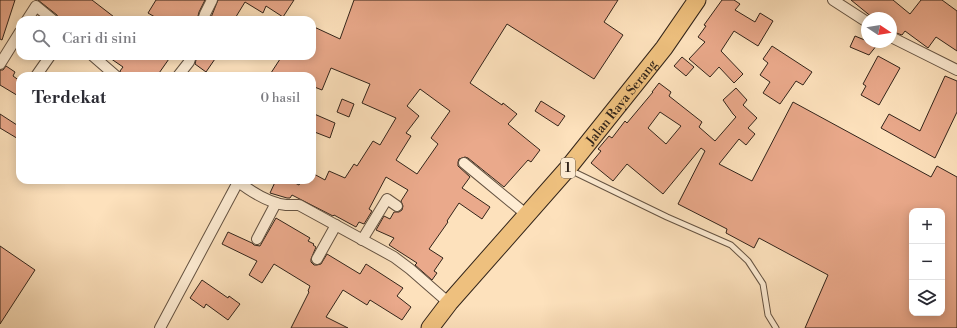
<!DOCTYPE html>
<html lang="id">
<meta charset="utf-8">
<style>
body{margin:0;font-family:"Libre Bodoni",serif;background:#f2f2f3;color:#2b2b33}
.controls{position:absolute;right:12px;bottom:12px;display:grid;overflow:hidden;border-radius:8px;box-shadow:0 2px 10px #0003}
.controls button{width:36px;height:36px;display:grid;place-items:center;padding:0;border:0;border-bottom:1px solid #e1e1e2;background:#fff;color:#2b2b33;font:20px sans-serif}
.compass{position:absolute;left:861px;top:12px;width:36px;height:36px;border-radius:50%;background:#fff;box-shadow:0 2px 10px #0003;rotate:102deg}
.list{margin:0;padding:0;list-style:none}
h2{display:flex;justify-content:space-between;align-items:center;height:52px;margin:0;padding:0 16px;font-size:17px}
h2 small{font-size:13px;font-weight:400;color:#7c7c81}
.icon{flex:none;width:22px;height:22px;fill:none;stroke:currentColor;stroke-width:2;stroke-linecap:round;stroke-linejoin:round}
.map{position:relative;flex:none;width:957px;height:328px;overflow:hidden}
.search{position:absolute;background:#fff;box-shadow:0 2px 10px #0003;left:16px;top:16px;width:300px;height:44px;display:flex;align-items:center;gap:10px;box-sizing:border-box;padding:0 14px;border-radius:12px;color:#7c7c81;font-size:15px}
.panel{position:absolute;background:#fff;box-shadow:0 2px 10px #0003;left:16px;top:72px;width:300px;height:112px;border-radius:12px}
.map>svg:first-child{display:block}
.building{fill:#eaa98b;stroke:#32241a;fill-rule:evenodd}
.lines{fill:none;stroke-linecap:round;stroke-linejoin:round}
.service-casing{stroke:#655342;stroke-width:7}
.minor-casing{stroke:#655342;stroke-width:12}
.trunk-casing{stroke:#32241a;stroke-width:19}
.service{stroke:#feecd3;stroke-width:5}
.minor{stroke:#feecd3;stroke-width:10}
.trunk{stroke:#eec07e;stroke-width:17}
.labels{text-anchor:middle;stroke-width:4;stroke-linejoin:round;paint-order:stroke}
.shield{fill:#feecd3;stroke:#6f6052;stroke-width:1}
.shield-label{font-size:12px;font-weight:bold;fill:#32241a}
.street-label{font-size:13px;fill:#32241a;stroke:#feecd3}
</style>
<div class="map">
<svg width="957" height="328" viewBox="0 0 957 328">
<rect width="100%" height="100%" fill="#fde1bc"/>
<filter id="stains"><feTurbulence type="fractalNoise" baseFrequency=".005" numOctaves="4"/><feColorMatrix values="0 0 0 0 .2 0 0 0 0 .09 0 0 0 0 .02 0 0 0 .5 -.17"/></filter>
<radialGradient id="worn" r=".72"><stop offset=".6" stop-color="#630" stop-opacity="0"/><stop offset="1" stop-color="#630" stop-opacity=".3"/></radialGradient>
<!-- building -->
<g class="building">
<polygon points="0,0 15,0 2,40 0,39"/>
<polygon points="38,0 92,0 118,20 59,20 57,15"/>
<polygon points="156,0 205,0 199,12 197,20 160,20 148,13"/>
<polygon points="218,0 294,0 283,17 266,6 263,13 245,2 234,20 210,20"/>
<path d="M354,0H618L604,22L623,35L594,79L507,24L470,83L502,105L503,103L517,114L508,124L540,150L531,162L528,160L504,187L468,158L465,157L459,159L458,162V166L470,177L462,188L490,207L482,219L459,203L447,221L448,222L429,249L443,258L434,271L437,273L432,280L415,265L417,263L389,245L394,238L376,230L384,216L390,219L394,212H399L402,210L403,206L401,201L408,190L386,177L369,209L372,211L364,224L359,222L356,227L334,215L333,216L292,195L290,198H287L270,193L276,180H289L299,185L302,180H312V173L325,180L329,171L345,178L354,164L357,166L373,141L380,145L396,118L362,103L370,84L331,68L322,90L312,86V76H269L282,56H312V26L340,39ZM420,89L450,111L431,138L438,144L417,174L396,160L411,136L406,133L419,116L407,106Z"/>
<polygon points="722,0 734,0 740,4 735,10 755,22 760,13 773,21 758,46 734,31 721,51 743,74 734,83 719,67 710,77 689,59 705,42 698,37 706,26 704,25"/>
<polygon points="851,0 893,0 910,14 921,0 942,0 957,11 957,51 936,37 928,48 905,31 902,35 891,31 891,18 873,18"/>
<polygon points="855,36 867,41 867,42 870,42 877,45 869,55 850,47"/>
<polygon points="772,46 812,72 803,85 796,81 780,104 763,93 770,82 760,75 768,63 763,59"/>
<polygon points="107,56 171,56 157,76 122,76 120,71 123,67"/>
<polygon points="197,56 217,56 206,72 195,64"/>
<polygon points="878,56 900,68 879,105 861,95 866,86 863,84"/>
<polygon points="682,57 694,67 686,76 674,66"/>
<polygon points="6,66 15,72 13,76 20,81 20,97 0,85 0,70 3,70"/>
<polygon points="945,76 957,81 957,112 935,158 881,128 889,114 920,131"/>
<path d="M659,83L671,92L669,96L702,122L699,127L715,141L736,117L733,114L723,100L736,88L747,100L743,105L757,118L748,128L755,134L746,145L739,139L719,164L752,181L793,102L931,177L937,166L957,177V328H805L828,275L759,238L754,248L726,233L727,229L678,204L705,151L701,148L663,194L627,164L613,181L591,163L601,151L598,149L609,136L612,138L625,121L627,123L653,92H652ZM660,112L681,126L666,144L648,128ZM912,211H942V313H912Z"/>
<polygon points="342,99 354,104 349,117 337,112"/>
<polygon points="541,101 565,116 558,126 535,111"/>
<polygon points="312,113 335,123 330,138 312,131"/>
<polygon points="0,114 20,127 20,140 0,128"/>
<polygon points="276,218 310,238 308,241 314,244 313,245 316,247 311,259 311,262 314,265 317,265 321,264 327,254 360,274 366,264 403,288 397,296 411,307 402,320 370,300 367,305 343,290 326,317 348,328 291,328 309,292 308,291 310,286 274,264 262,283 249,275 257,261 222,244 228,232 252,243 254,245 260,246"/>
<polygon points="0,246 35,270 0,324"/>
<polygon points="202,280 228,298 229,296 240,304 228,320 206,304 204,308 190,298"/>
</g>
<g class="lines">
<defs>
<polyline id="service" points="570,170 667,217 731,245 748,261 763,284 768,315 776,328"/>
<g id="minor">
<polyline points="833,0 867,22"/>
<polyline points="27,20 36,6 53,20"/>
<polyline points="203,20 205,14 212,0"/>
<polyline points="891,37 957,70"/>
<polyline points="93,56 116,76"/>
<polyline points="0,64 20,32"/>
<polyline points="36,76 50,56"/>
<polyline points="178,76 189,62 191,56"/>
<polyline points="464,163 527,215"/>
<path d="M236,180C250,191 269,203 286,205C290,205 295,205 299,205L394,257L410,269L449,303"/>
<polyline points="257,239 276,203"/>
<polyline points="362,240 387,199 397,206"/>
<polyline points="317,259 336,225"/>
<polyline points="160,328 238,182"/>
</g>
<g id="trunk">
<path id="s1" d="M430,328L449,303L568,168L664,48L697,0"/>
</g>
</defs>
<!-- service casing -->
<use href="#service" class="service-casing"/>
<!-- minor casing -->
<use href="#minor" class="minor-casing"/>
<!-- trunk casing -->
<use href="#trunk" class="trunk-casing"/>
<!-- service -->
<use href="#service" class="service"/>
<!-- minor -->
<use href="#minor" class="minor"/>
<!-- trunk -->
<use href="#trunk" class="trunk"/>
</g>
<g class="labels">
<!-- shield labels -->
<rect class="shield" x="561" y="158" width="14" height="20" rx="3"/>
<g class="shield-label">
<text x="568" y="172">1</text>
</g>
<!-- street labels -->
<g class="street-label">
<text dy="5" stroke="none"><textPath href="#s1" startOffset="296">Jalan Raya Serang</textPath></text>
</g>
</g>
<rect width="100%" height="100%" filter="url(#stains)"/>
<rect width="100%" height="100%" fill="url(#worn)"/>
</svg>
<div class="controls">
<button>+</button>
<button>−</button>
<button><svg class="icon" aria-label="layers" viewBox="0 0 24 24"><path d="M12 4l9 5-9 5-9-5zM3 14l9 5 9-5"/></svg></button>
</div>
<svg class="compass" viewBox="-18 -18 36 36"><path d="M0-13l5 13h-10z" fill="#e53935"/><path d="M0 13l5-13h-10z" fill="#7c7c81"/></svg>
<div class="search"><svg class="icon" aria-label="search" viewBox="0 0 24 24"><circle cx="10" cy="10" r="6"/><path d="M15 15l6 6"/></svg>Cari di sini</div>
<section class="panel">
<h2>Terdekat<small>0 hasil</small></h2>
<ul class="list">
</ul>
</section>
</div>
